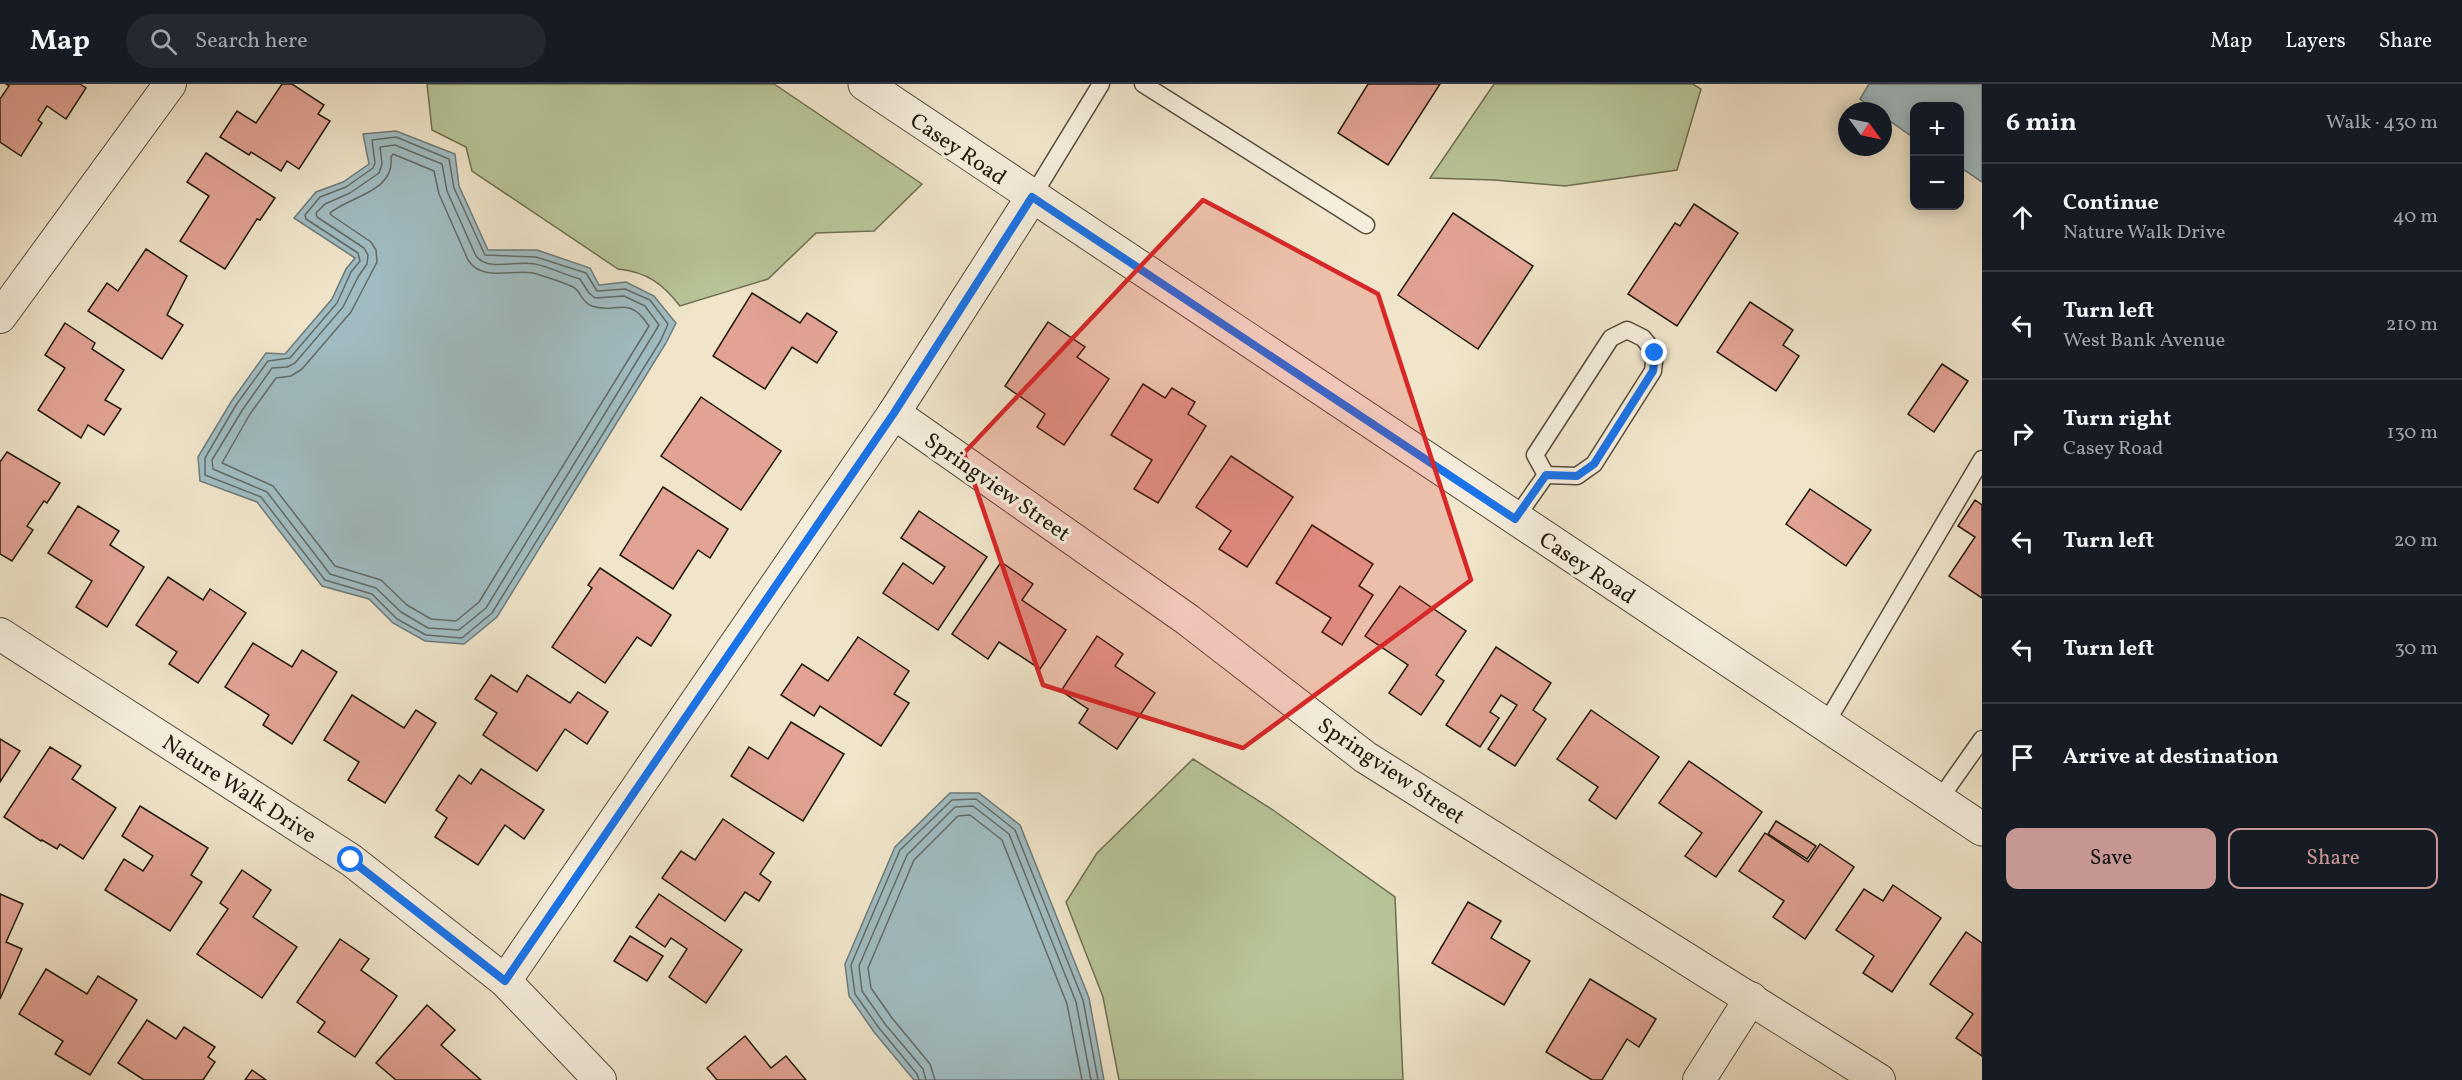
<!DOCTYPE html>
<meta charset="utf-8">
<style>
body{margin:0;font-family:Vollkorn,serif;background:#242831;color:#f1f3f6}
.controls{position:absolute;right:18px;top:18px;display:grid;overflow:hidden;border-radius:12px;box-shadow:0 3px 15px #0003}
.controls button{width:54px;height:54px;display:grid;place-items:center;padding:0;border:0;border-bottom:2px solid #363941;background:#171b24;color:#f1f3f6;font:30px sans-serif}
.compass{position:absolute;left:1838px;top:18px;width:54px;height:54px;border-radius:50%;background:#171b24;box-shadow:0 3px 15px #0003;rotate:123deg}
.stop{position:absolute;width:18px;height:18px;margin:-14px;border:4px solid #1a73e8;border-radius:50%;background:#fff}
.stop.end{background:#1a73e8;border-color:#fff;box-shadow:0 2px 6px #0008}
.list{margin:0;padding:0;list-style:none}
h2{display:flex;justify-content:space-between;align-items:center;height:78px;margin:0;padding:0 24px;font-size:26px}
h2 small{font-size:20px;font-weight:400;color:#9ea1a6}
.list li{display:grid;grid-template-columns:39px 1fr auto;gap:18px;align-items:center;box-sizing:border-box;height:108px;padding:0 24px;border-top:2px solid #363941}
.list b{display:block;font-size:22px;white-space:nowrap}
.list p{margin:0;font-size:20px;white-space:nowrap;color:#9ea1a6}
.list em{font-size:20px;font-style:normal;color:#9ea1a6}
.actions{display:flex;gap:12px;padding:18px 24px}
.actions a{flex:1;padding:14px 0;border:2px solid #c59692;border-radius:12px;text-align:center;font-size:21px;color:#c59692}
.actions .main{background:#c59692;color:#111}
.icon{flex:none;width:33px;height:33px;fill:none;stroke:currentColor;stroke-width:2;stroke-linecap:round;stroke-linejoin:round}
.map{position:relative;flex:none;width:1982px;height:996px;overflow:hidden}
header{display:flex;align-items:center;gap:36px;box-sizing:border-box;height:84px;padding:0 30px;background:#171b24;border-bottom:2px solid #363941}
header strong{font-size:28px}
nav{display:flex;gap:33px;margin-inline-start:auto;font-size:21px}
.search{width:420px;height:54px;background:#242831;display:flex;align-items:center;gap:15px;box-sizing:border-box;padding:0 21px;border-radius:33px;color:#9ea1a6;font-size:22px}
main{display:flex}
aside{flex:1;background:#171b24}
.map>svg:first-child{display:block}
.green{fill:#b8c598;stroke:#6e7053;stroke-width:1.5}
.water{fill:#a0bcc2;stroke:#6e7b7a;stroke-width:1.5}
.lines{fill:none;stroke-linecap:round;stroke-linejoin:round}
.shore{stroke:#626b68;stroke-width:1.5}
.building{fill:#e2a394;stroke:#231a0e;stroke-width:1.5}
.service-casing{stroke:#564d3d;stroke-width:19}
.minor-casing{stroke:#564d3d;stroke-width:34}
.tertiary-casing{stroke:#564d3d;stroke-width:35}
.service{stroke:#f5eedd;stroke-width:16}
.minor{stroke:#f5eedd;stroke-width:32}
.tertiary{stroke:#f5eedd;stroke-width:33}
.route{stroke:#1a73e8;stroke-width:8}
.marked{fill:#d62828;fill-opacity:0.2;stroke:#d62828;stroke-width:4.5;stroke-linejoin:round}
.labels{text-anchor:middle;stroke-width:6;stroke-linejoin:round;paint-order:stroke}
.street-label{font-size:22px;fill:#231a0e;stroke:#f5eedd}
</style>
<header>
<strong>Map</strong>
<div class="search"><svg class="icon" aria-label="search" viewBox="0 0 24 24"><circle cx="10" cy="10" r="6"/><path d="M15 15l6 6"/></svg>Search here</div>
<nav><a>Map</a><a>Layers</a><a>Share</a></nav>
</header>
<main>
<div class="map">
<svg width="1982" height="996" viewBox="0 0 1982 996">
<rect width="100%" height="100%" fill="#f0e5ca"/>
<filter id="stains"><feTurbulence type="fractalNoise" baseFrequency=".00333" numOctaves="4"/><feColorMatrix values="0 0 0 0 .2 0 0 0 0 .09 0 0 0 0 .02 0 0 0 .5 -.17"/></filter>
<radialGradient id="worn" r=".72"><stop offset=".6" stop-color="#630" stop-opacity="0"/><stop offset="1" stop-color="#630" stop-opacity=".3"/></radialGradient>
<!-- green -->
<g class="green">
<path d="M427,0H774L922,100L874,147L816,149L768,195L680,222C663,200 647,188 618,185L472,87L466,63L432,46Z"/>
<polygon points="1494,0 1693,0 1701,5 1677,86 1565,102 1494,96 1430,94"/>
<polygon points="1193,675 1273,726 1395,813 1403,996 1119,996 1103,913 1066,818 1097,769"/>
</g>
<!-- water -->
<g class="water">
<polygon points="1869,0 1982,0 1982,98 1960,83 1960,22 1914,22 1914,54 1883,32 1883,27 1876,27 1860,15"/>
<polygon points="396,47 455,70 459,102 488,166 537,166 590,184 599,201 626,198 654,212 676,239 666,259 497,533 464,560 425,557 393,539 369,515 322,502 257,418 200,397 198,373 231,318 266,269 285,270 332,215 346,185 355,174 294,134 316,108 343,98 369,80 363,50"/>
<polygon points="950,709 979,709 1020,741 1089,914 1104,996 914,996 874,948 849,912 845,880 895,763"/>
</g>
<g class="lines">
<!-- shore -->
<g class="shore">
<polygon points="396,53 449,75 454,104 485,171 536,173 586,189 597,207 625,205 650,216 668,240 661,256 492,529 462,554 426,551 397,535 372,510 325,496 261,413 205,391 205,374 236,321 268,277 290,274 337,219 351,188 360,177 358,169 306,135 305,131 320,113 346,103 373,84 375,79 372,56"/>
<path d="M395,61L442,80L447,107L476,172C488,188 517,176 535,180C550,183 565,191 580,195L589,209L595,214L624,212L645,222L659,241L486,524L459,546L428,544L401,528L376,504L330,490L267,408L213,385L212,376L243,325L272,284L287,283L295,279L343,223L358,193L367,180L368,171L364,164L317,133L316,129L325,120L350,109L379,89L382,80L380,63Z"/>
<path d="M393,70L434,87L439,110L468,176C482,198 511,185 533,189C541,191 565,199 573,203C581,207 581,218 592,222C615,231 628,209 649,242L479,518L456,537L431,535L407,521L381,496L335,482L273,402L222,379L250,330L276,294L291,292L302,285L351,228L377,178L376,166L371,158L331,131L330,129C350,112 395,108 391,73Z"/>
<polyline points="919,996 917,990 879,944 855,910 851,881 900,766 952,716 976,715 1015,746 1083,916 1098,996"/>
<polyline points="926,996 923,985 885,940 862,907 859,882 907,771 955,723 973,722 1009,750 1076,918 1091,996"/>
<polyline points="935,996 930,980 892,934 871,904 868,884 914,776 958,732 970,731 1002,756 1067,920 1082,996"/>
</g>
</g>
<!-- building -->
<g class="building">
<polygon points="6,0 80,0 86,4 66,35 47,22 38,36 42,39 21,72 0,58 0,15 9,2"/>
<polygon points="282,0 292,0 324,21 318,30 330,37 299,85 287,77 281,87 251,68 249,71 220,53 237,27 256,39"/>
<polygon points="1368,0 1440,0 1388,81 1338,49"/>
<polygon points="206,69 275,114 260,136 257,135 225,185 180,157 209,112 187,98"/>
<polygon points="1694,120 1738,149 1677,242 1628,210 1675,139 1680,142"/>
<polygon points="1453,129 1533,182 1478,265 1398,211"/>
<polygon points="146,165 187,192 167,231 183,241 162,275 88,227 107,199 118,207"/>
<polygon points="752,209 800,239 807,229 837,248 817,279 792,263 765,305 713,272"/>
<polygon points="1750,218 1793,246 1783,261 1799,272 1776,307 1717,268"/>
<polygon points="1048,238 1085,263 1077,273 1109,295 1064,361 1037,343 1045,330 1005,302"/>
<polygon points="65,239 95,259 92,265 124,286 105,316 121,325 104,351 88,341 81,354 38,326 65,284 45,271"/>
<polygon points="1942,280 1968,297 1934,348 1908,330"/>
<polygon points="1143,300 1165,314 1172,304 1195,318 1188,330 1206,342 1158,419 1134,405 1152,376 1111,351"/>
<polygon points="701,313 781,367 741,426 661,372"/>
<polygon points="7,368 60,399 47,419 44,417 27,442 33,446 12,477 0,470 0,378"/>
<polygon points="1231,372 1293,413 1247,483 1219,465 1231,447 1196,423"/>
<polygon points="663,403 728,445 710,474 698,466 673,505 620,471"/>
<polygon points="1810,405 1871,446 1846,482 1786,440"/>
<polygon points="1975,416 1982,421 1982,514 1949,492 1975,453 1958,442"/>
<polygon points="78,422 119,447 110,461 144,483 107,543 76,523 92,497 48,469"/>
<polygon points="919,427 987,473 938,546 883,509 903,479 933,500 945,483 901,454"/>
<polygon points="1312,441 1373,480 1359,502 1373,511 1342,561 1322,548 1331,534 1276,499"/>
<polygon points="1001,478 1033,500 1022,516 1066,546 1040,585 999,558 988,575 952,550"/>
<polygon points="600,484 671,531 651,562 637,553 605,599 552,563 592,504 588,501"/>
<polygon points="168,493 203,516 210,505 246,529 198,599 169,580 177,568 136,541"/>
<polygon points="1400,502 1466,547 1436,591 1444,597 1421,631 1389,609 1408,581 1365,552"/>
<polygon points="1097,552 1123,570 1115,582 1155,609 1117,665 1079,639 1088,625 1061,607"/>
<polygon points="858,553 909,587 894,610 909,619 881,662 820,622 814,632 781,611 802,580 828,597"/>
<polygon points="253,559 292,583 302,566 337,588 292,660 263,641 269,631 225,603"/>
<polygon points="1496,563 1551,599 1533,626 1546,635 1515,682 1488,665 1517,621 1501,611 1490,628 1499,634 1480,663 1446,641"/>
<polygon points="491,591 517,608 527,591 570,619 578,608 608,628 587,660 565,645 537,687 483,651 497,629 475,615"/>
<polygon points="352,611 404,644 416,626 436,639 385,719 348,696 359,678 324,656"/>
<polygon points="1591,626 1659,673 1616,735 1589,716 1598,703 1557,675"/>
<polygon points="791,638 844,670 803,737 731,692 749,663 768,675"/>
<polygon points="0,655 20,667 0,698"/>
<polygon points="50,663 81,682 72,695 116,724 83,775 60,760 57,765 42,756 41,757 4,733"/>
<polygon points="1689,677 1762,728 1716,793 1685,772 1702,749 1659,719"/>
<polygon points="481,685 544,726 524,755 505,741 478,781 435,753 447,734 436,726 459,691 471,700"/>
<polygon points="140,722 208,764 191,791 202,798 170,847 105,806 124,775 143,787 153,772 122,752"/>
<polygon points="723,735 774,769 760,790 771,798 759,817 745,808 725,837 662,794 681,767 695,776"/>
<polygon points="1776,737 1816,762 1807,775 1768,750"/>
<polygon points="1765,749 1808,778 1820,760 1854,783 1805,855 1773,833 1784,817 1739,787"/>
<polygon points="242,786 271,806 253,833 297,863 262,914 197,870 228,825 220,819"/>
<polygon points="1893,801 1941,834 1892,908 1863,889 1874,872 1836,846 1864,805 1883,817"/>
<polygon points="0,810 23,820 6,858 22,865 0,915"/>
<polygon points="659,810 742,866 706,919 669,893 687,865 671,854 665,863 636,843"/>
<polygon points="1468,818 1501,837 1491,854 1530,877 1504,921 1432,879"/>
<polygon points="1966,848 1982,859 1982,972 1956,954 1973,930 1930,900"/>
<polygon points="630,852 663,872 647,897 614,877"/>
<polygon points="340,855 369,875 361,886 397,912 355,973 318,948 325,938 297,918"/>
<polygon points="46,885 87,910 98,892 137,916 90,991 55,970 63,957 19,930"/>
<polygon points="1590,895 1656,935 1639,963 1627,955 1602,996 1592,996 1546,968"/>
<polygon points="427,921 455,946 441,961 481,996 396,996 376,979"/>
<polygon points="147,936 176,955 184,943 215,963 208,973 215,978 203,996 144,996 118,979"/>
<polygon points="745,952 771,984 786,972 806,996 717,996 707,984"/>
<polygon points="252,986 266,996 245,996"/>
</g>
<g class="lines">
<defs>
<g id="service">
<polyline points="1143,0 1366,141"/>
<polyline points="1032,113 1101,0"/>
<polygon points="1627,246 1643,254 1655,269 1653,287 1594,380 1577,392 1546,391 1535,371 1611,254"/>
<polyline points="1515,435 1546,391"/>
<polyline points="1825,641 1982,375"/>
<polyline points="1939,716 1982,655"/>
</g>
<g id="minor">
<polyline points="0,233 170,0"/>
<polyline points="894,329 1188,536 1365,673 1879,996"/>
<polyline points="0,550 351,776 505,897 600,996"/>
<polyline points="505,897 894,329 1032,113"/>
<polyline points="1699,996 1751,914"/>
</g>
<polyline id="tertiary" points="865,0 1982,745"/>
</defs>
<!-- service casing -->
<use href="#service" class="service-casing"/>
<!-- minor casing -->
<use href="#minor" class="minor-casing"/>
<!-- tertiary casing -->
<use href="#tertiary" class="tertiary-casing"/>
<!-- service -->
<use href="#service" class="service"/>
<!-- minor -->
<use href="#minor" class="minor"/>
<!-- tertiary -->
<use href="#tertiary" class="tertiary"/>
</g>
<g class="lines">
<!-- route -->
<polyline class="route" points="351,776 505,897 894,329 1032,113 1515,435 1546,391 1577,392 1594,380 1653,287 1655,269"/>
</g>
<!-- marked area -->
<path class="marked" d="M1203,116L1378,210L1471,496L1243,664L1043,601L964,369Z"/>
<g class="labels">
<!-- street labels -->
<g class="street-label">
<text transform="translate(959 64) rotate(34)" y="8">Casey Road</text>
<text transform="translate(998 402) rotate(35)" y="8">Springview Street</text>
<text transform="translate(1588 483) rotate(34)" y="8">Casey Road</text>
<text transform="translate(1392 686) rotate(34)" y="8">Springview Street</text>
<text transform="translate(240 704) rotate(33)" y="8">Nature Walk Drive</text>
</g>
</g>
<rect width="100%" height="100%" filter="url(#stains)"/>
<rect width="100%" height="100%" fill="url(#worn)"/>
</svg>
<div class="controls">
<button>+</button>
<button>−</button>
</div>
<svg class="compass" viewBox="-18 -18 36 36"><path d="M0-13l5 13h-10z" fill="#e53935"/><path d="M0 13l5-13h-10z" fill="#9ea1a6"/></svg>
<div class="stop" style="left:351px;top:776px"></div>
<div class="stop end" style="left:1655px;top:269px"></div>
</div>
<aside>
<h2>6 min<small>Walk · 430 m</small></h2>
<ul class="list">
<li><svg class="icon" aria-label="ahead" viewBox="0 0 24 24"><path d="M12 20V5M6 11l6-6 6 6"/></svg><div><b>Continue</b><p>Nature Walk Drive</p></div><em>40 m</em></li>
<li><svg class="icon" aria-label="left" viewBox="0 0 24 24"><path d="M17 20v-9H6M10 6l-5 5 5 5"/></svg><div><b>Turn left</b><p>West Bank Avenue</p></div><em>210 m</em></li>
<li><svg class="icon" aria-label="right" viewBox="0 0 24 24"><path d="M7 20v-9h11M14 6l5 5-5 5"/></svg><div><b>Turn right</b><p>Casey Road</p></div><em>130 m</em></li>
<li><svg class="icon" aria-label="left" viewBox="0 0 24 24"><path d="M17 20v-9H6M10 6l-5 5 5 5"/></svg><div><b>Turn left</b></div><em>20 m</em></li>
<li><svg class="icon" aria-label="left" viewBox="0 0 24 24"><path d="M17 20v-9H6M10 6l-5 5 5 5"/></svg><div><b>Turn left</b></div><em>30 m</em></li>
<li><svg class="icon" aria-label="arrive" viewBox="0 0 24 24"><path d="M6 21V4h12l-3 4 3 4H6"/></svg><div><b>Arrive at destination</b></div></li>
</ul>
<div class="actions"><a class="main">Save</a><a>Share</a></div>
</aside>
</main>
